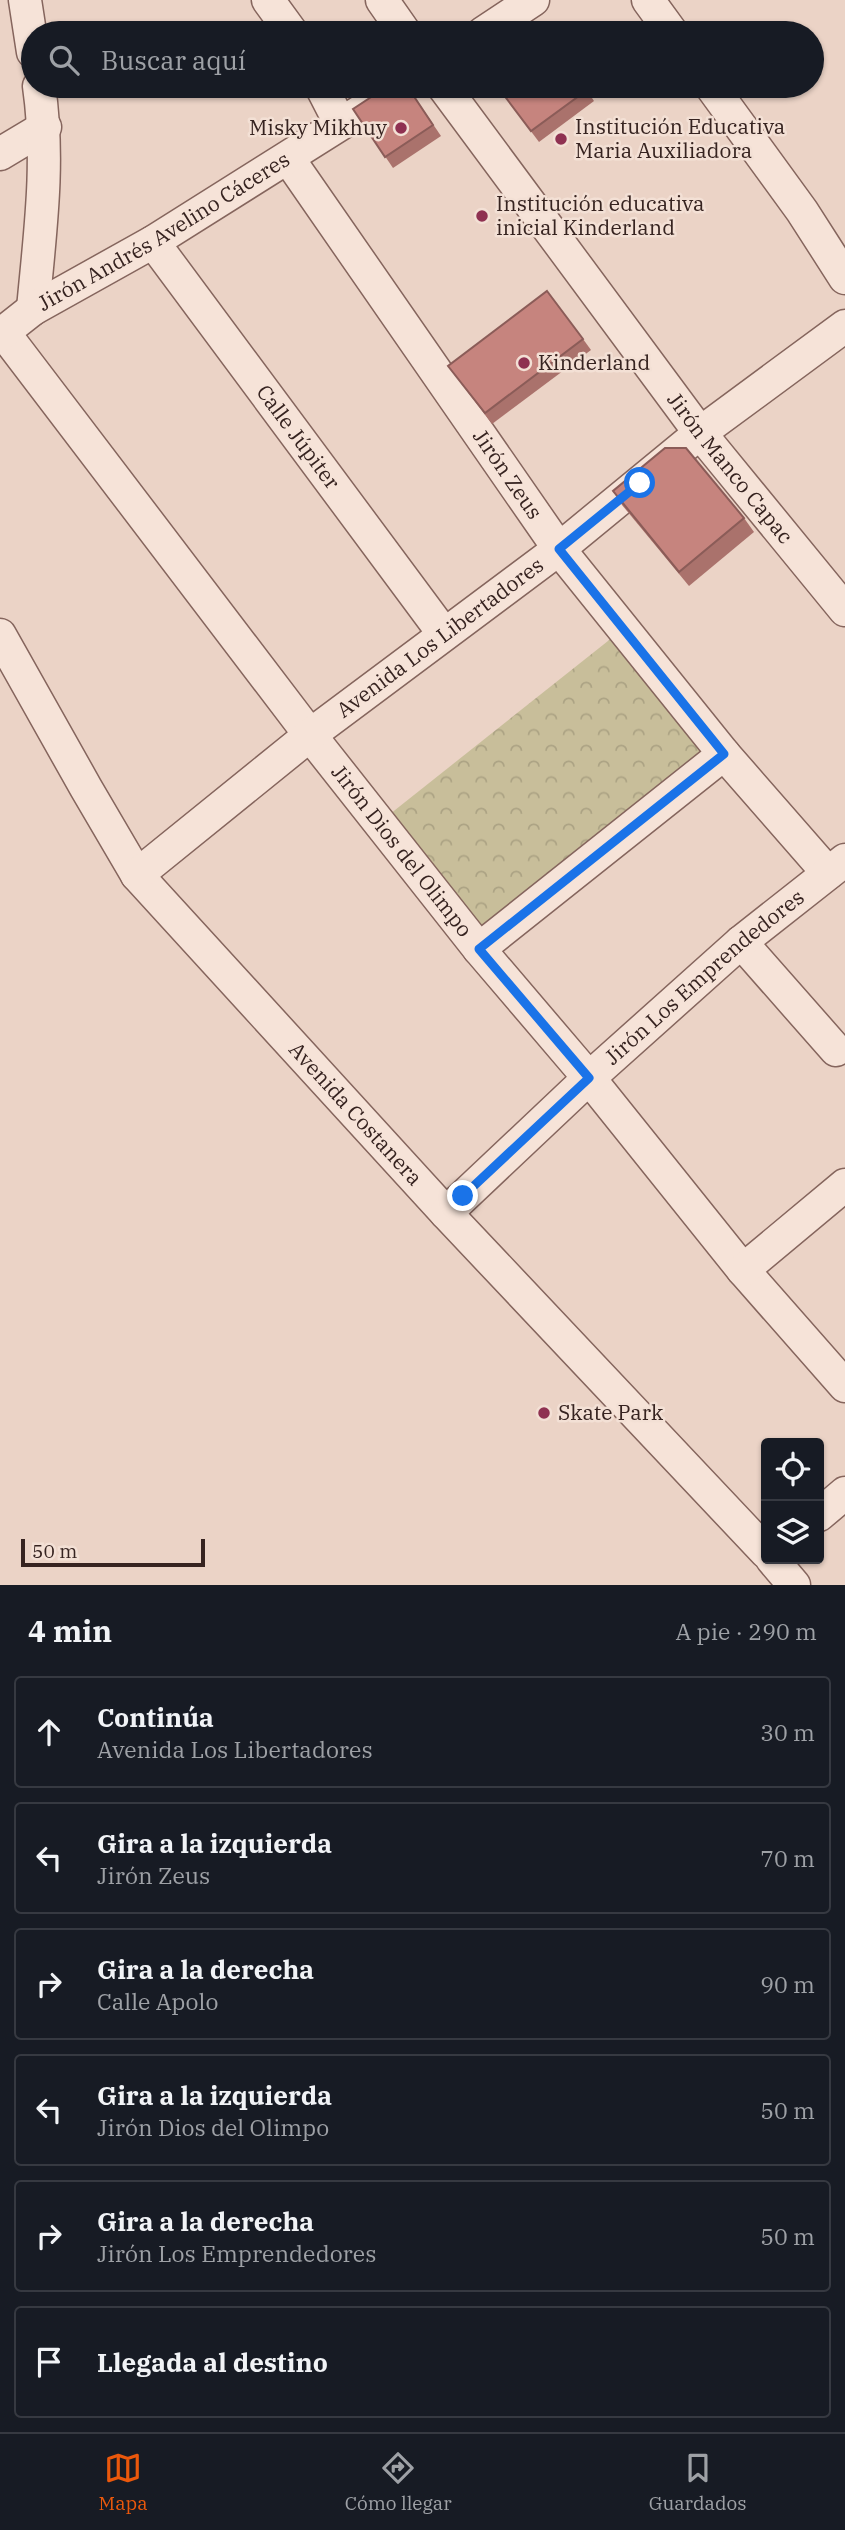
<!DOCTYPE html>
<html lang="es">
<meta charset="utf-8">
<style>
body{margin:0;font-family:"IBM Plex Serif",serif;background:#20242c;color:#f1f3f6}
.controls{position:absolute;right:21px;bottom:21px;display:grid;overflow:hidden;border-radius:7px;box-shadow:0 2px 5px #0004}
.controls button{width:63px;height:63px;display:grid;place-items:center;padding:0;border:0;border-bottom:2px solid #363941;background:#171b24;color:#f1f3f6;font:35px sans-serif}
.scale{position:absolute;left:21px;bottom:18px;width:184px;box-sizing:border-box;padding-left:7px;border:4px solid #362320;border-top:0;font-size:19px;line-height:24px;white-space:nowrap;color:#362320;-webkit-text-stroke:5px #f3e0d5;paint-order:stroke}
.stop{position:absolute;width:21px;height:21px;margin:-16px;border:5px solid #1a73e8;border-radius:50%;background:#fff}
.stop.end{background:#1a73e8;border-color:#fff;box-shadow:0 2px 7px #0008}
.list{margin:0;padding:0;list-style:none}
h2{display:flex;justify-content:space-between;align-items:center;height:91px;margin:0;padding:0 28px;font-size:30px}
h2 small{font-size:23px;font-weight:400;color:#9ea1a6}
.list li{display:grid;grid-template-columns:46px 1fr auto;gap:21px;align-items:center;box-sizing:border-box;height:112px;margin:0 14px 14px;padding:0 14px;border:2px solid #363941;border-radius:7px}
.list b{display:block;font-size:26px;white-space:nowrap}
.list p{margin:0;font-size:23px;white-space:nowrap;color:#9ea1a6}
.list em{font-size:23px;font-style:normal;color:#9ea1a6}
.icon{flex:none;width:38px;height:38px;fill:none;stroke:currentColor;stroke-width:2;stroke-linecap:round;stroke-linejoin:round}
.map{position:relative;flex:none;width:845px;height:1585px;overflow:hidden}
.search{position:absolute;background:#171b24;box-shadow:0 2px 5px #0004;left:21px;right:21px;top:21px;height:77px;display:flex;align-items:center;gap:18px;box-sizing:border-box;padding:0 24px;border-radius:38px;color:#9ea1a6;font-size:26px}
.sheet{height:847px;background:#171b24}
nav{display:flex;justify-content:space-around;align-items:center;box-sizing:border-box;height:98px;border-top:2px solid #363941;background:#171b24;font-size:19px;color:#9ea1a6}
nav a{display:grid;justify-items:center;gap:4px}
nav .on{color:#ea580c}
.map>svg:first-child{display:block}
.park{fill:url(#park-crowns)}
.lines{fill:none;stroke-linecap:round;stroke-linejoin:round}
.minor-casing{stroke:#85655d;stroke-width:35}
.minor{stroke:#f6e3d8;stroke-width:32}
.wall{fill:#aa726c}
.building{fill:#c6847e;stroke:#8b5c58;stroke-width:2}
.route{stroke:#1a73e8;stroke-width:9}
.poi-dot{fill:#8f3151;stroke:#f3e0d5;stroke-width:2.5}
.labels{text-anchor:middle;stroke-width:5;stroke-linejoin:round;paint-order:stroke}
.poi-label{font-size:21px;fill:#362320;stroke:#f3e0d5;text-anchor:start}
.street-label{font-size:21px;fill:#362320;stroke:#f3e0d5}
</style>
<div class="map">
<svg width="845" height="1585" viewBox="0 0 845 1585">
<defs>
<pattern id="park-crowns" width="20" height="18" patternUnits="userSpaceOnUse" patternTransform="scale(1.75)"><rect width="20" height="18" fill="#c8be9a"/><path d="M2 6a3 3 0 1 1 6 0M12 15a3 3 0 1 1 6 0" fill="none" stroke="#aca384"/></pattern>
</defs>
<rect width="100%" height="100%" fill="#ebd3c6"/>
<!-- park -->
<polygon class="park" points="613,637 711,754 482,942 385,818"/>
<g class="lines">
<defs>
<g id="minor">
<polyline points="25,0 33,52"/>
<polyline points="268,0 292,33"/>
<polyline points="382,0 405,33"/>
<polyline points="648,0 672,33"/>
<polyline points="483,33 533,0"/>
<polyline points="321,86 340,123"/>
<path id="s1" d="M443,86L700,433L845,610"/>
<polyline points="711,86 802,211 845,278"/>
<polyline points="0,154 45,127"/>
<path id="s2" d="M288,158L559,549L724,754L828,873"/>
<path id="s3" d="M153,242L444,634"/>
<path d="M33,309C40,232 50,163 39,86"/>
<path id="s4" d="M4,333L310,735L479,949L589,1078L743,1270L845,1386"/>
<path id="s5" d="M0,335L33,309L153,242L401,86"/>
<path id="s6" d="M0,635L86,788L137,875L446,1213L766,1552"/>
<path id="s7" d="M137,875L310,735L559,549L700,433L845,326"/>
<polyline points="741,942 836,1050"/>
<polyline points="479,949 724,754"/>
<path id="s8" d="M446,1213L589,1078L741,942L845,860"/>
<polyline points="743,1270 845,1185"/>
<polyline points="819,1515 845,1493"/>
<polyline points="772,1559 794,1585"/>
</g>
</defs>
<!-- minor casing -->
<use href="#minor" class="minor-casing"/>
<!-- minor -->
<use href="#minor" class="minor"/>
</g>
<!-- wall -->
<g class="wall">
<polygon points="407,86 441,136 393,168 353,109"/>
<polygon points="497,86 584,86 594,101 539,142"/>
<polygon points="583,339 591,350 492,424 448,366"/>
<polygon points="613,491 744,518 754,532 689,586 622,505"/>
</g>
<!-- building -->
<g class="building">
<polygon points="388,86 407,86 433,125 385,157 353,109"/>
<polygon points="497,86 584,86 587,90 531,131"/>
<polygon points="547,291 583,339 485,413 448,366"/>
<polygon points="665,448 686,448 744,518 679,572 613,491"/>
</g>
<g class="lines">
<!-- route -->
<polyline class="route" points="463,1196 589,1078 479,949 724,754 559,549 640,483"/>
</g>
<!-- markers -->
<g class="poi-dot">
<circle cx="401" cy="128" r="7"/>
<circle cx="561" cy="139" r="7"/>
<circle cx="482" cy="216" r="7"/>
<circle cx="524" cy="363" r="7"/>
<circle cx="544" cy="1413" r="7"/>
</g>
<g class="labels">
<!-- poi labels -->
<g class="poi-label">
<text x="575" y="134">Institución Educativa<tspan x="575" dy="24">Maria Auxiliadora</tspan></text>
<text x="387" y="135" text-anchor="end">Misky Mikhuy</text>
<text x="496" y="211">Institución educativa<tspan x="496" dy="24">inicial Kinderland</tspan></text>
<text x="538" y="370">Kinderland</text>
<text x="558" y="1420">Skate Park</text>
</g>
<!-- street labels -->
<g class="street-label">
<text dy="7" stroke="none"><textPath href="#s5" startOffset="194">Jirón Andrés Avelino Cáceres</textPath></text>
<text dy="7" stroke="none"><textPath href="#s3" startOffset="243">Calle Júpiter</textPath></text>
<text dy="7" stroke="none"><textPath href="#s1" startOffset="478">Jirón Manco Capac</textPath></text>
<text dy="7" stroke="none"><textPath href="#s2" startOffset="385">Jirón Zeus</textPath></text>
<text dy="7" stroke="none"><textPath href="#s7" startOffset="385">Avenida Los Libertadores</textPath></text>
<text dy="7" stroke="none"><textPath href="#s4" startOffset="653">Jirón Dios del Olimpo</textPath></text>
<text dy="7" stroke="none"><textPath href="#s8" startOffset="350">Jirón Los Emprendedores</textPath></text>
<text dy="7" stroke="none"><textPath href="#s6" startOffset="600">Avenida Costanera</textPath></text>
</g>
</g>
</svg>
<div class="controls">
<button><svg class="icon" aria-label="locate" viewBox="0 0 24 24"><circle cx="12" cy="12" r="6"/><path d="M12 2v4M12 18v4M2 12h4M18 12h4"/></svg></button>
<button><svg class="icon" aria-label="layers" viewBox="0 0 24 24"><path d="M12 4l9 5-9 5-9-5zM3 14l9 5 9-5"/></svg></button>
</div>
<div class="scale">50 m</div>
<div class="stop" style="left:640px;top:483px"></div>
<div class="stop end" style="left:463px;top:1196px"></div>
<div class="search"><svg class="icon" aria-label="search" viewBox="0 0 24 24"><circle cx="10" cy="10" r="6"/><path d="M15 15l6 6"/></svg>Buscar aquí</div>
</div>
<section class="sheet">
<h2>4 min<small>A pie · 290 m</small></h2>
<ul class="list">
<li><svg class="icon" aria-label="ahead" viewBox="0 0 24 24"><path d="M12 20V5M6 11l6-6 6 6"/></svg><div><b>Continúa</b><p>Avenida Los Libertadores</p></div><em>30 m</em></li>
<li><svg class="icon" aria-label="left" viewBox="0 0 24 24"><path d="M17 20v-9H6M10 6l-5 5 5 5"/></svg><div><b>Gira a la izquierda</b><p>Jirón Zeus</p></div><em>70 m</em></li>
<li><svg class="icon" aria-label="right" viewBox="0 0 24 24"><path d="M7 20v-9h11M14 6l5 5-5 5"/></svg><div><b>Gira a la derecha</b><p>Calle Apolo</p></div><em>90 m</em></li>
<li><svg class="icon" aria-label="left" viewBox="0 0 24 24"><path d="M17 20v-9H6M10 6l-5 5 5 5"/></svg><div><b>Gira a la izquierda</b><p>Jirón Dios del Olimpo</p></div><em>50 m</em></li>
<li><svg class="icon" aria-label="right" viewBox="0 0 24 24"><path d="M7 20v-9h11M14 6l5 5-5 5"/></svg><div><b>Gira a la derecha</b><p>Jirón Los Emprendedores</p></div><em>50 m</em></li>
<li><svg class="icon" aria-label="arrive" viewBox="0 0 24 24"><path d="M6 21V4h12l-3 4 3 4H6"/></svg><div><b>Llegada al destino</b></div></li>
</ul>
</section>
<nav>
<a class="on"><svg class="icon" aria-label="map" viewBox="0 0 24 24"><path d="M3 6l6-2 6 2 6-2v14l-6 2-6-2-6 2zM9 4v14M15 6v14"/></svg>Mapa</a>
<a><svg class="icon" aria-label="directions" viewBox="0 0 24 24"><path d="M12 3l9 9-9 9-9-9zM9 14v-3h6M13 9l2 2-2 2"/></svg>Cómo llegar</a>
<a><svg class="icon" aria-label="saved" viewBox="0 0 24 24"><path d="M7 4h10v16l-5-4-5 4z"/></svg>Guardados</a>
</nav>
